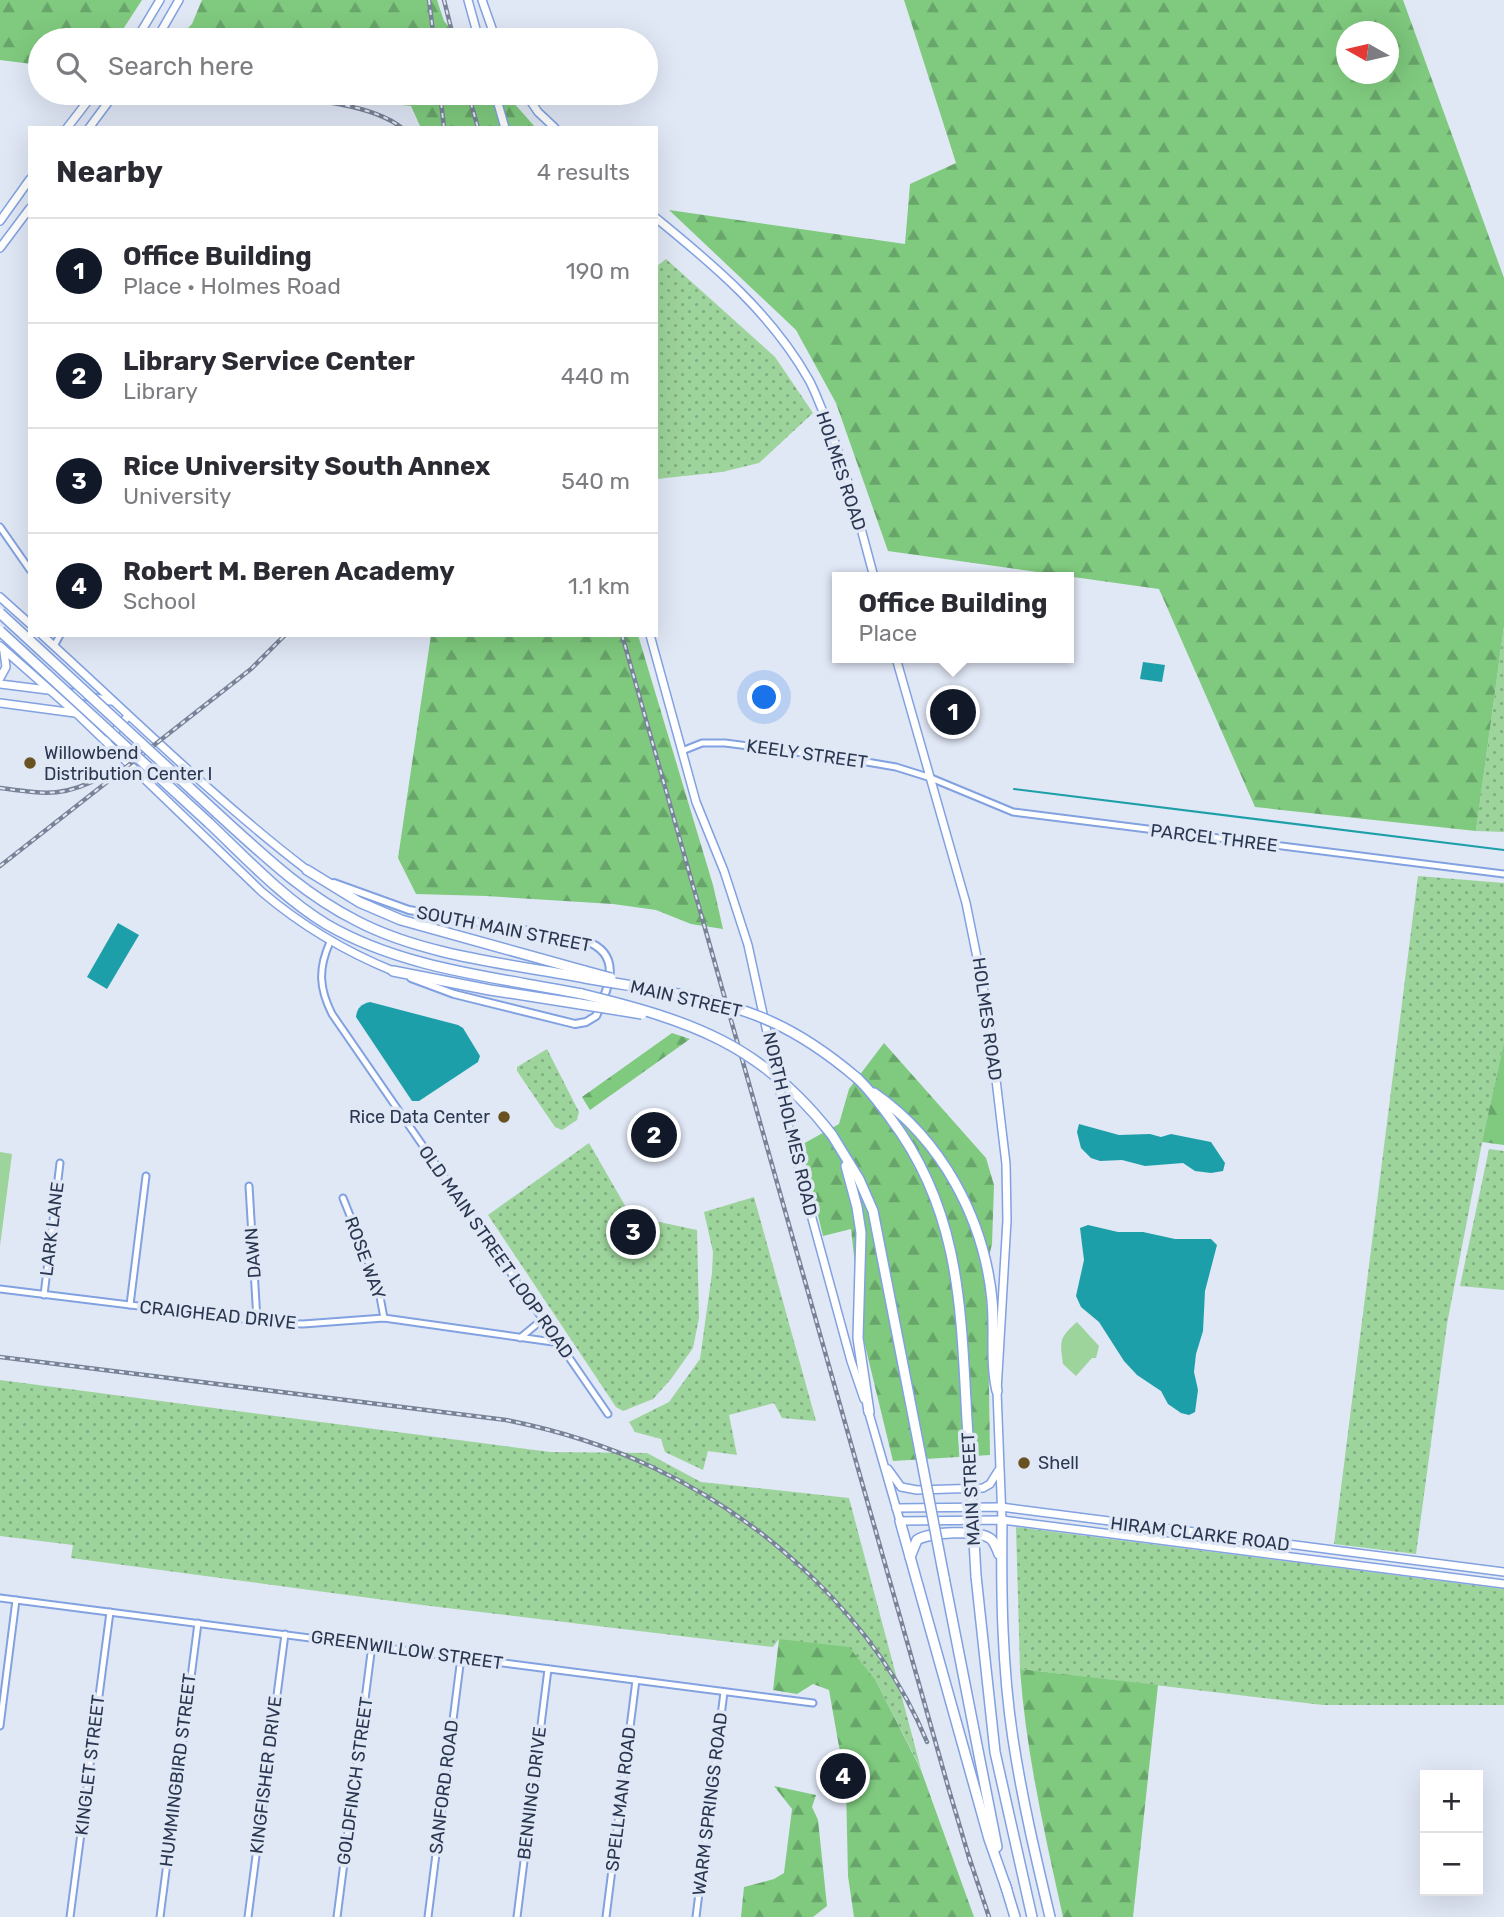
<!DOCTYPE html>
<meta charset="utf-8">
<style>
body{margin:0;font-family:Rubik,sans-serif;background:#f7f7f7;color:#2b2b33}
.controls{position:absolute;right:21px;bottom:21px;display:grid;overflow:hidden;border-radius:0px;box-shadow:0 7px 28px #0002}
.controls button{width:63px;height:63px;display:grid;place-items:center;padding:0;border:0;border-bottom:2px solid #e1e1e2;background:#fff;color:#2b2b33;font:35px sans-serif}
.compass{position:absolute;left:1336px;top:21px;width:63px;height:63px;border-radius:50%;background:#fff;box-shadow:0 7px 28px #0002;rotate:278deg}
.you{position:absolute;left:765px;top:698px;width:24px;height:24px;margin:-18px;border:5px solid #fff;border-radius:50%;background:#1a73e8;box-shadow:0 0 0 10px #1a73e833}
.badge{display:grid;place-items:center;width:46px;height:46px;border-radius:50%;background:#111827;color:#fff;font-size:23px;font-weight:700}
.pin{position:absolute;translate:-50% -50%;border:4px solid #fff;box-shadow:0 2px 7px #0006}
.popup{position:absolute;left:832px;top:572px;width:242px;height:91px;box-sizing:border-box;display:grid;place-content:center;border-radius:0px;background:#fff;filter:drop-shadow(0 2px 5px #0005);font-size:23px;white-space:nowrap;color:#7c7c81}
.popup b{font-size:26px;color:#2b2b33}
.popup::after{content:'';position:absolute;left:50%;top:100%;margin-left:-14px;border:14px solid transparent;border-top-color:#fff}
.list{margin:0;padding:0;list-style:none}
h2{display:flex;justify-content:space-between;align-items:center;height:91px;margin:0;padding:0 28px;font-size:30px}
h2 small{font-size:23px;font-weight:400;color:#7c7c81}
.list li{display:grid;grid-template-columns:46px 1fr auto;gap:21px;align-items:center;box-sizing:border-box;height:105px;padding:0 28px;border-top:2px solid #e1e1e2}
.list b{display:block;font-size:26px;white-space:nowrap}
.list p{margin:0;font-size:23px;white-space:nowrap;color:#7c7c81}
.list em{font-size:23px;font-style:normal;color:#7c7c81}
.icon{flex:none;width:38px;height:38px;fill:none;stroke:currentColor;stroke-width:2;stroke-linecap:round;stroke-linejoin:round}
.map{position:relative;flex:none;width:1504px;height:1917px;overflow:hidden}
.search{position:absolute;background:#fff;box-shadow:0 7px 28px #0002;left:28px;top:28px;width:630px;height:77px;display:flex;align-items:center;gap:18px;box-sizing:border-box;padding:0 24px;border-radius:38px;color:#7c7c81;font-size:26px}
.panel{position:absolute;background:#fff;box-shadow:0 7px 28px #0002;left:28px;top:126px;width:630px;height:511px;border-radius:0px}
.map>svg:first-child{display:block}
.grass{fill:url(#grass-dots)}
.forest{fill:url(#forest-firs);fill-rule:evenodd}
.pitch{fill:#9dd49b}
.water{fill:#1c9fa9}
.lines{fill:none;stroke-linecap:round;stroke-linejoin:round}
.stream{stroke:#1c9fa9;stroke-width:2}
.minor-casing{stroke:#81a1e1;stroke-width:9}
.tertiary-casing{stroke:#81a1e1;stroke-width:10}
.secondary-casing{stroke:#81a1e1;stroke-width:10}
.trunk-casing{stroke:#81a1e1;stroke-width:12}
.minor{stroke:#fff;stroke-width:5}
.tertiary{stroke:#fff;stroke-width:6}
.secondary{stroke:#fff;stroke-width:7}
.trunk{stroke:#fff;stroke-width:9}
.rail-casing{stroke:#798398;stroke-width:4.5}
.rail{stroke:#e0e7f5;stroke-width:2;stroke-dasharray:5;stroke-linecap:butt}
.trunk-bridge-casing{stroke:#81a1e1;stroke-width:12;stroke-linecap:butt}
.trunk-bridge{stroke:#fff;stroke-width:9}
.poi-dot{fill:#695222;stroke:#e0e7f5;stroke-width:2.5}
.labels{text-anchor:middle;stroke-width:7;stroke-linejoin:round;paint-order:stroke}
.street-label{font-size:18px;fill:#2a3751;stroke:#e0e7f5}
.poi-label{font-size:18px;fill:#2a3751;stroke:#e0e7f5;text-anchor:start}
</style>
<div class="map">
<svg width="1504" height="1917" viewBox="0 0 1504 1917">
<defs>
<pattern id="grass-dots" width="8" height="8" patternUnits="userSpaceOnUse" patternTransform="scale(1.75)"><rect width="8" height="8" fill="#9dd49b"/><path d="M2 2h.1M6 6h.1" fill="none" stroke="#80ad81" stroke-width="1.8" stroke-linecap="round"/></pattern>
<pattern id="forest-firs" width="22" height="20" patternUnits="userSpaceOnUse" patternTransform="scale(1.75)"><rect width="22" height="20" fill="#7fca7e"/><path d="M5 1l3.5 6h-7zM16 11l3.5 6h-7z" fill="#68a56a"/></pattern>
</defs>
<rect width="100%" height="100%" fill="#e0e7f5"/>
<!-- grass -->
<g class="grass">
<polygon points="666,259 775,357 813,413 759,463 722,472 656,479 656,267"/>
<polygon points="1504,626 1504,832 1476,831"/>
<polygon points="1418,876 1504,883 1504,1042 1482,1143 1447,1324 1416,1554 1334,1544"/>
<polygon points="547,1049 579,1112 577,1120 562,1130 555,1127 517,1071 517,1067"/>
<polygon points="589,1143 631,1216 697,1230 699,1318 693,1348 671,1379 653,1399 623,1411 616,1407 488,1215"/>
<polygon points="1489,1149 1504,1151 1504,1290 1460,1286"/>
<polygon points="754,1197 816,1421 782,1418 774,1403 729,1415 737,1455 708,1451 703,1470 665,1452 661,1439 635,1432 629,1422 669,1402 700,1359 712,1273 713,1252 704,1212"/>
<polygon points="0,1380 550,1452 647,1453 701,1482 849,1498 921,1769 876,1681 779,1639 773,1647 422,1605 71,1558 73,1545 0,1536"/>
<polygon points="1016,1527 1504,1589 1504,1705 1323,1705 1020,1669"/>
</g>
<!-- forest -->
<g class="forest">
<polygon points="0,0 142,0 116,40 40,40 40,65 0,60"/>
<polygon points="202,0 437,0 444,21 460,40 176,40 192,24"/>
<path d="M904,0H1403L1504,278V626L1476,831L1255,807L1159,589L888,551L836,403L796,330L669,210L905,244L910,184L956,163ZM1346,32H1388V74H1346Z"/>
<polygon points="294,93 505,93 536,128 421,128 411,106"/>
<polygon points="431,635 638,635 713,885 723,929 691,924 656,910 613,904 486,896 416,894 398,858"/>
<polygon points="672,1033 690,1039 590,1110 582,1097"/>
<polygon points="1504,1042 1504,1145 1482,1142"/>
<polygon points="884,1043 986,1158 994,1185 992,1244 984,1276 988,1321 990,1455 893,1461 863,1337 851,1229 823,1236 801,1145 839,1124 849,1089"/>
<polygon points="779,1639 849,1647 876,1681 921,1770 974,1917 854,1917 848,1876 846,1786 829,1690 813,1684 797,1694 773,1690"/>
<path d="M1020,1669L1158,1685L1133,1917H1063C1045,1835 1026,1753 1020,1669Z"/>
<polygon points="774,1786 816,1795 812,1807 818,1820 827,1906 813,1917 741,1917 744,1887 774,1879 784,1873 792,1809"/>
</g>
<!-- pitch -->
<g class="pitch">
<polygon points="0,1152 12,1154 0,1246"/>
<path d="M1077,1322L1099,1346L1096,1358H1092L1076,1376L1063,1364C1060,1340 1059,1338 1077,1322Z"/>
</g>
<!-- water -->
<g class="water">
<polygon points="1143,662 1165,665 1162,682 1140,679"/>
<polygon points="118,923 139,935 107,989 87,977"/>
<path d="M370,1002L458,1025L463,1028L480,1056L478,1062L419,1101H412L356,1017C357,1008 361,1004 370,1002Z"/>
<polygon points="1079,1124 1119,1135 1150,1134 1161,1137 1171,1134 1211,1142 1225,1163 1223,1171 1211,1173 1195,1171 1183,1163 1145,1166 1122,1160 1100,1161 1091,1158 1081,1148 1077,1132"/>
<polygon points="1088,1225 1118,1232 1143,1232 1175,1239 1211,1239 1217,1245 1205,1291 1203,1331 1196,1354 1194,1372 1198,1390 1195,1412 1189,1415 1181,1413 1168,1404 1161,1391 1137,1375 1124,1361 1099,1322 1081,1307 1076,1296 1084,1260 1080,1228"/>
</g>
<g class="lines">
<!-- stream -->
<polyline class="stream" points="1014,789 1504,850"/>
<defs>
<g id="minor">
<polyline points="0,527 30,570"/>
<polyline points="54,646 60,635"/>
<polyline points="682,751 702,743 725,743 849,759 896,767 931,778 1013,812 1504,874"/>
<path d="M330,942C318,969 319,988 332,1014L608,1414"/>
<polyline points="249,1186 257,1320"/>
<polyline points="343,1198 378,1286 384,1318"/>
<polyline points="0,1289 277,1323 303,1324 384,1318 560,1343"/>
<polyline points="44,1295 60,1163"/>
<polyline points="130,1305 146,1176"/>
<polyline points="520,1338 543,1319"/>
<polyline points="0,1598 813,1703"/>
<polyline points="0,1726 16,1600"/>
<polyline points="70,1917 110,1612"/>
<polyline points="160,1917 198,1623"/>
<polyline points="248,1917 285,1634"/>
<polyline points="337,1917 372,1645"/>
<polyline points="428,1917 461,1657"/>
<polyline points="517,1917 548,1669"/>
<polyline points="606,1917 636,1680"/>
<polyline points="696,1917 724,1692"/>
</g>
<path id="tertiary" d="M334,883L409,910L586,941C624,955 608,988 596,1016L586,1022L575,1024L454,994L411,978"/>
<g id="secondary">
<polyline points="468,0 479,40"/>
<polyline points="482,0 496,40"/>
<polyline points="136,40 160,0"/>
<polyline points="156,40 179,0"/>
<polyline points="495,93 505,128"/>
<polyline points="525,93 538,112 555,128"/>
<polyline points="67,128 94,93"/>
<polyline points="89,128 115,93"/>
<path d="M656,218C715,266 771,313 809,380C815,391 819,403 824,414C846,467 859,522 874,577"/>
<polyline points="0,221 30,179"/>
<polyline points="0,248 30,208"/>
<polyline points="0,597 30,624"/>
<path d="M42,635C130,715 213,798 307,870"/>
<polyline points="650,635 696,802 724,871 748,945 782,1101 807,1200 851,1361 864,1399"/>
<path d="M0,646L76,713L262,892C302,926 344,951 393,971"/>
<polyline points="896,658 966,903 988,1012 1006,1164 1007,1220 997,1391 1002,1520"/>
<polyline points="0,678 6,667 4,652"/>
<polyline points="0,684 48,690"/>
<polyline points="67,692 110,701"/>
<polyline points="0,703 75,713"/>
<polyline points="109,738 128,716"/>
<polyline points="868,1410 900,1521 1002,1520 1504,1584"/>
<polyline points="888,1469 901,1487 917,1490 983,1488 990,1484 998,1471"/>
<polyline points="896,1508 1001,1507 1504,1572"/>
</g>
<g id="trunk">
<path d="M217,813C261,853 303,894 357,921C424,956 511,964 585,978"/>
<path d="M209,823C246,858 282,897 326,924C403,969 496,977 582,994"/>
<polyline points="307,870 359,902 401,920 585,971"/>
<polyline points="393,971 490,990 580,1004"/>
<path d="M857,1078C870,1090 880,1104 891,1119C968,1221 960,1330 969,1451"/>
<path d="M874,1093C942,1140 984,1219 992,1300C995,1331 990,1361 997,1391"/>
<polyline points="832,1135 859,1179 873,1211 920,1452"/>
<polyline points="846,1166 857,1207 861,1233 858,1338 869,1412"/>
<path d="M1002,1520C1001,1593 1002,1667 1013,1739C1022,1799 1036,1858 1050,1917"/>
<polyline points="900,1521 989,1839 1007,1890"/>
<path d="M910,1557L917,1540C929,1532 979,1529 991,1539C995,1543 997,1549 999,1554"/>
<polyline points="976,1576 995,1752 1032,1917"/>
<polyline points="944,1577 997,1847"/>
<polyline points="1005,1884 1015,1917"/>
</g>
</defs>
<!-- minor casing -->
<use href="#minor" class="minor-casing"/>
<!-- tertiary casing -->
<use href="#tertiary" class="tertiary-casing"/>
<!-- secondary casing -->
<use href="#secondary" class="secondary-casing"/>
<!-- trunk casing -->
<use href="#trunk" class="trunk-casing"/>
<!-- minor -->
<use href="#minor" class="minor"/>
<!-- tertiary -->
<use href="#tertiary" class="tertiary"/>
<!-- secondary -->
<use href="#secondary" class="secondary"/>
<!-- trunk -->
<use href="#trunk" class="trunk"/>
<defs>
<g id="rail">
<polyline points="429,0 434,40"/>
<polyline points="444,0 454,40"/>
<path d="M236,93C283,98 366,99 402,128"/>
<polyline points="440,93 444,128"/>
<polyline points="468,93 478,128"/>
<polyline points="622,635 949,1790 971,1864"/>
<path d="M0,788C45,794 64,798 105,775"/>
<polyline points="0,866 251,669 285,635"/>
<path d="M0,1357L506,1420C556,1430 605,1445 652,1467C768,1521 878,1622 927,1742"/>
<polyline points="969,1857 989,1917"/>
</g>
</defs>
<!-- rail casing -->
<use href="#rail" class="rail-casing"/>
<!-- rail -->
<use href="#rail" class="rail"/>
<defs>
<g id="trunk-bridge">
<polyline points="0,613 217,813"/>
<polyline points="0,631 209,823"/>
<polyline points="585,971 611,978"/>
<path d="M585,978C646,989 716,996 772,1022C803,1036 831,1056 857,1078"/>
<path d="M582,994C689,1020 762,1044 832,1135"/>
<polyline points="580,1004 642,1014"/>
<polyline points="969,1451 976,1576"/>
<polyline points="920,1452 944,1577"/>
</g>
</defs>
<!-- trunk-bridge casing -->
<use href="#trunk-bridge" class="trunk-bridge-casing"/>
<!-- trunk-bridge -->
<use href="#trunk-bridge" class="trunk-bridge"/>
</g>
<!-- markers -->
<g class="poi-dot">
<circle cx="30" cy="763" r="7"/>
<circle cx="504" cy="1117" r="7"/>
<circle cx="1024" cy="1463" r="7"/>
</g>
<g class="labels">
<!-- street labels -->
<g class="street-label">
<text transform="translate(841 471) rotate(72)" y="6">HOLMES ROAD</text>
<text transform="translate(807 754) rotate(8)" y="6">KEELY STREET</text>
<text transform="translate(1214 838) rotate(7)" y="6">PARCEL THREE</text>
<text transform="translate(504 929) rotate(11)" y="6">SOUTH MAIN STREET</text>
<text transform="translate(686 999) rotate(13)" y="6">MAIN STREET</text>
<text transform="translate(987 1019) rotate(82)" y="6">HOLMES ROAD</text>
<text transform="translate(790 1124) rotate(77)" y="6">NORTH HOLMES ROAD</text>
<text transform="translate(52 1229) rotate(-83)" y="6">LARK LANE</text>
<text transform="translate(496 1252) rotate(55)" y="6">OLD MAIN STREET LOOP ROAD</text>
<text transform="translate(253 1253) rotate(-94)" y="6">DAWN</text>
<text transform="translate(365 1258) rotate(70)" y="6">ROSE WAY</text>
<text transform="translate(218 1315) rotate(6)" y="6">CRAIGHEAD DRIVE</text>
<text transform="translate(971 1489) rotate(-93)" y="6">MAIN STREET</text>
<text transform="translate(1200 1534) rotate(7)" y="6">HIRAM CLARKE ROAD</text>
<text transform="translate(407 1650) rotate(8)" y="6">GREENWILLOW STREET</text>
<text transform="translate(90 1765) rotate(-83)" y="6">KINGLET STREET</text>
<text transform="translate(178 1770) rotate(-83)" y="6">HUMMINGBIRD STREET</text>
<text transform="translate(266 1775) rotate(-83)" y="6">KINGFISHER DRIVE</text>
<text transform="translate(355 1781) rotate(-82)" y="6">GOLDFINCH STREET</text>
<text transform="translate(444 1787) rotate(-83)" y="6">SANFORD ROAD</text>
<text transform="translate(532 1793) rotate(-83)" y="6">BENNING DRIVE</text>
<text transform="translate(621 1799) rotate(-83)" y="6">SPELLMAN ROAD</text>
<text transform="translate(710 1804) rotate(-83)" y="6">WARM SPRINGS ROAD</text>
</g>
<!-- poi labels -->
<g class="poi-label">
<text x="44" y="759">Willowbend<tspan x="44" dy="21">Distribution Center I</tspan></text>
<text x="490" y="1123" text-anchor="end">Rice Data Center</text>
<text x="1038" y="1469">Shell</text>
</g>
</g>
</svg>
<div class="controls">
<button>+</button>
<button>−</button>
</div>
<svg class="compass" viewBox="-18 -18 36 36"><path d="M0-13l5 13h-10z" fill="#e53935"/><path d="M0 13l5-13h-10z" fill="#7c7c81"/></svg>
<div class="you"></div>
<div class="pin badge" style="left:953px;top:712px">1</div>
<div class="popup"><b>Office Building</b>Place</div>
<div class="pin badge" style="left:654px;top:1135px">2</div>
<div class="pin badge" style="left:633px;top:1232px">3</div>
<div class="pin badge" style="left:843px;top:1776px">4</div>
<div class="search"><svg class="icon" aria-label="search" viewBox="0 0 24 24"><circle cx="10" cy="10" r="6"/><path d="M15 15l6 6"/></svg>Search here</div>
<section class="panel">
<h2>Nearby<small>4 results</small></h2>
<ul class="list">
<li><span class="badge">1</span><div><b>Office Building</b><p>Place · Holmes Road</p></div><em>190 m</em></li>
<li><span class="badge">2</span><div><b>Library Service Center</b><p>Library</p></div><em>440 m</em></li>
<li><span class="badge">3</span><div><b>Rice University South Annex</b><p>University</p></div><em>540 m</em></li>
<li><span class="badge">4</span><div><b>Robert M. Beren Academy</b><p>School</p></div><em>1.1 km</em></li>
</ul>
</section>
</div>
